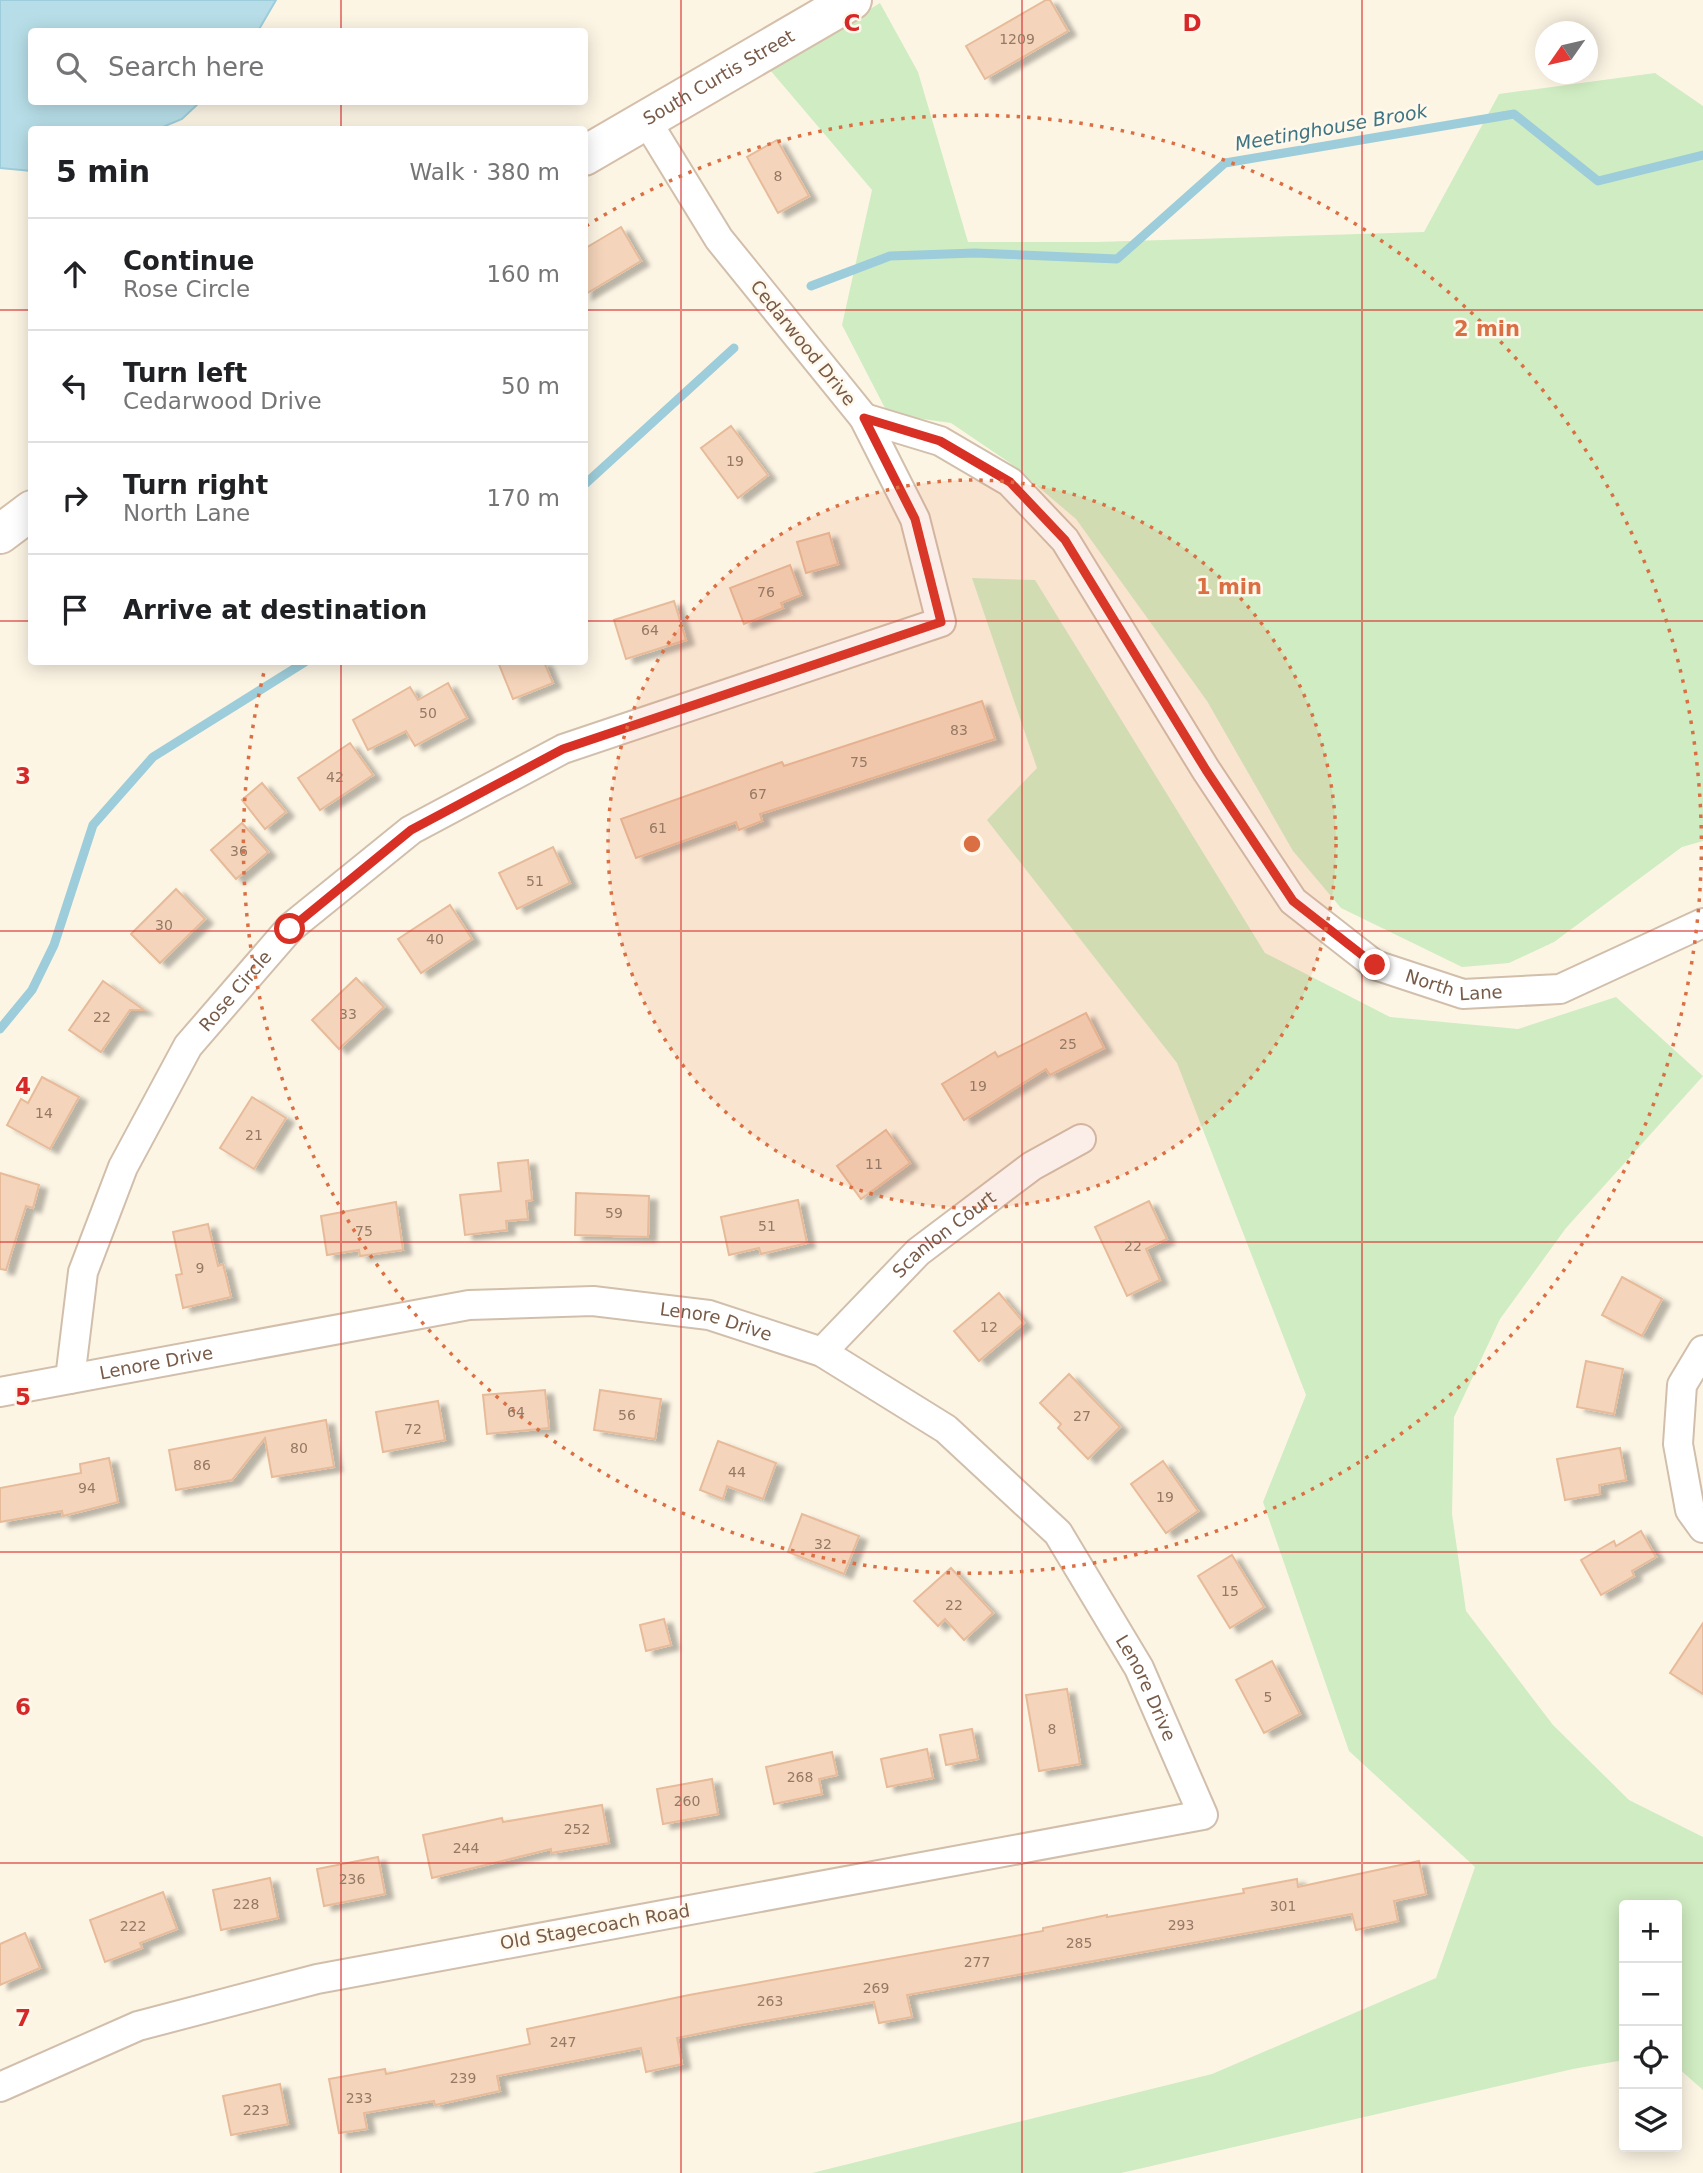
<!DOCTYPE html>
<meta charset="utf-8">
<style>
body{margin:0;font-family:"DejaVu Sans",sans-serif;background:#f2f2f2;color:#202124}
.controls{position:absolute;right:21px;bottom:21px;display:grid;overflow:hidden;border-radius:7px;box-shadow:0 4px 18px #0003}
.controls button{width:63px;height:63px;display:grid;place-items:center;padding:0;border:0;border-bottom:2px solid #e0e0e0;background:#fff;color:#202124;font:35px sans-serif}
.compass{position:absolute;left:1535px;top:21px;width:63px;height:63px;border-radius:50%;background:#fff;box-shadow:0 4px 18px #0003;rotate:236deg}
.stop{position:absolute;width:21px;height:21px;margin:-16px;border:5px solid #d93025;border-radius:50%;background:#fff}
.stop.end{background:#d93025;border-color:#fff;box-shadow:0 2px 7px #0008}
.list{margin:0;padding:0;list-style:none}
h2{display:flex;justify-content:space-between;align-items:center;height:91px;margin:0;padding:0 28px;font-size:30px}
h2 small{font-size:23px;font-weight:400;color:#757577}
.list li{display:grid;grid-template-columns:46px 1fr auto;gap:21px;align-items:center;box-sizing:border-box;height:112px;padding:0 28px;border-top:2px solid #e0e0e0}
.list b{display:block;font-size:26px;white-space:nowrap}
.list p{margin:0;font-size:23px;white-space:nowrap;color:#757577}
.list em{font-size:23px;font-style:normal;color:#757577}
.icon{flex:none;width:38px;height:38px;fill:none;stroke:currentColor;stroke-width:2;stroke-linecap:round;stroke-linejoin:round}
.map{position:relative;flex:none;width:1703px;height:2173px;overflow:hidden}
.search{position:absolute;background:#fff;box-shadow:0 4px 18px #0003;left:28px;top:28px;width:560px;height:77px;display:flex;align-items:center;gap:18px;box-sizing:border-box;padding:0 24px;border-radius:7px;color:#757577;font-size:26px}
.panel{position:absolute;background:#fff;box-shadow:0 4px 18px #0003;left:28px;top:126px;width:560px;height:539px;border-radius:7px}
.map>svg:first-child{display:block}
.green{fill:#d0ecc2}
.water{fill:#b7dee8;stroke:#9dcdda;stroke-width:2}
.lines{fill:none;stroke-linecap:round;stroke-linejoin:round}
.stream{stroke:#9dcdda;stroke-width:9}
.building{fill:#f4d4ba;stroke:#e7bb9a;stroke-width:2;filter:url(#shadow)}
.street-casing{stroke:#d1bfac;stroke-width:32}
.secondary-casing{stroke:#d5bfaa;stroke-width:42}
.street{stroke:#fff;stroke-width:28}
.secondary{stroke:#fff;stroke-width:38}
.route{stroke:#d93025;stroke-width:9}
.grid{fill:none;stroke:#d62828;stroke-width:2;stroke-opacity:0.55}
.ring{fill:none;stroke:#db6f44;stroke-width:3.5;stroke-dasharray:3.5 7}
.labels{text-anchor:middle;stroke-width:5;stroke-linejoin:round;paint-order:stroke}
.number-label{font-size:14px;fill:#967964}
.street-label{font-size:18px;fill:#775b48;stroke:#fff8eb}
.water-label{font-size:19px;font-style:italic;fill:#3e7584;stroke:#fff8eb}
.grid-label{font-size:23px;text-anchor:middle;font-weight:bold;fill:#d62828;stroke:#fff8eb;stroke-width:5;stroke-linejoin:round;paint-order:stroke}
.centre{fill:#db6f44;stroke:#fff8eb;stroke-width:3.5}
.ring-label{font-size:21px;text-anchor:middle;font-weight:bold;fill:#db6f44;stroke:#fff8eb;stroke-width:5;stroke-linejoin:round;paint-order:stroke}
</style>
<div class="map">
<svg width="1703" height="2173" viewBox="0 0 1703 2173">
<defs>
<filter id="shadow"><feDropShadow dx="8" dy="4.5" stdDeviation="2" flood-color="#0004"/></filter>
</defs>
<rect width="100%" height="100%" fill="#fdf5e4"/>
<!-- green -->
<g class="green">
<polygon points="880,3 918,72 968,242 1096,242 1424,232 1499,94 1655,73 1703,106 1703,841 1682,847 1554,942 1509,963 1462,967 1341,908 1293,851 1207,701 1076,519 1010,463 951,423 888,414 842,325 872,190 770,70"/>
<polygon points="972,578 1035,580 1265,953 1390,1017 1518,1029 1616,997 1703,1076 1566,1228 1500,1319 1454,1417 1452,1514 1466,1611 1553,1725 1629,1800 1703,1837 1703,2090 1677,2067 1677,1905 1624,1905 1624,2060 1573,2069 1121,2173 812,2173 1212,2074 1436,1978 1475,1867 1349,1751 1263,1502 1306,1395 1177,1063 987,820 1037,768"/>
</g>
<!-- water -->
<polygon class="water" points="0,0 276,0 258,31 32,32 32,102 200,102 182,119 158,129 32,130 31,171 0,168"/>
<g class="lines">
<!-- stream -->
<g class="stream">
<polyline points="811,286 890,256 975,253 1117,259 1225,163 1514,114 1598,181 1703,155"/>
<polyline points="584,485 734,348"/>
<polyline points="0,1029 32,990 54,945 93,825 153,757 305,662"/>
</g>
</g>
<!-- building -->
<g class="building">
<polygon points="1046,0 1050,0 1068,31 985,79 966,46"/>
<polygon points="777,140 809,196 778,213 747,157"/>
<polygon points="621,227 641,261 584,295 584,249"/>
<polygon points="731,426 768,475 738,498 701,448"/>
<polygon points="829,533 838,564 806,573 797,542"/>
<polygon points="790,565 801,595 781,603 783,608 744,624 730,588"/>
<polygon points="674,601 686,640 626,659 614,620"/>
<polygon points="498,662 544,662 553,683 513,699"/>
<polygon points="448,683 467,718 415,746 406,731 368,750 353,720 410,687 418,700"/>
<polygon points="982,701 995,739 760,814 762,821 739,830 736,822 636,858 621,819 782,762 784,766"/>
<polygon points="350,743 373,775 320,810 298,778"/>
<polygon points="262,783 286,812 265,829 242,800"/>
<polygon points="242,823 268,852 236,879 211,850"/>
<polygon points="553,847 570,883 517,909 499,873"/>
<polygon points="176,889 205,919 160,963 131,934"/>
<polygon points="450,905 472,939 421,973 398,939"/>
<polygon points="356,978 384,1007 339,1049 312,1020"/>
<polygon points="103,981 144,1010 130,1010 101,1052 69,1030"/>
<polygon points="1086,1013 1104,1048 1050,1075 1046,1069 964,1120 942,1084 995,1052 998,1057"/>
<polygon points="42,1077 79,1097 50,1149 7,1125 21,1099 28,1103"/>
<polygon points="252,1097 286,1118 254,1169 220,1148"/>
<polygon points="886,1130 910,1163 861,1199 837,1166"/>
<polygon points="528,1160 532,1200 526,1201 528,1219 506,1221 507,1230 465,1235 460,1195 501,1191 498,1163"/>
<polygon points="0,1173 39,1185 33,1208 26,1206 6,1270 0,1269"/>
<polygon points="576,1193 649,1196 648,1237 575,1235"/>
<polygon points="798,1200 807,1243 761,1254 759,1248 729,1255 721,1217"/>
<polygon points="1149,1201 1167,1239 1146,1249 1160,1280 1127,1296 1095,1227"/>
<polygon points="396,1202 403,1250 360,1256 359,1250 327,1255 321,1216"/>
<polygon points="208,1224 218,1266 223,1264 231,1297 183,1308 176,1275 182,1274 173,1232"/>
<polygon points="1622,1277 1662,1299 1642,1336 1602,1315"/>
<polygon points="999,1293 1024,1323 979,1361 954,1331"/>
<polygon points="1586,1361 1623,1369 1614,1414 1577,1407"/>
<polygon points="1069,1374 1120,1427 1088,1459 1058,1428 1061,1424 1040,1403"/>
<polygon points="545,1390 549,1428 487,1434 483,1395"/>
<polygon points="600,1390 661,1399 655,1439 594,1430"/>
<polygon points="438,1401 445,1440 383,1452 376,1412"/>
<polygon points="326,1420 334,1467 272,1477 265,1438 232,1480 176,1490 169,1450"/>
<polygon points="718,1441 776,1463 763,1499 727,1486 723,1499 700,1490"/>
<polygon points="1620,1448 1626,1480 1599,1485 1600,1494 1565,1500 1557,1459"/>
<polygon points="109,1458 118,1502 63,1516 62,1511 0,1522 0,1488 81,1473 80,1464"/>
<polygon points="1163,1461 1198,1511 1166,1533 1131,1484"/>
<polygon points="802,1514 859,1536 844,1574 788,1552"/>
<polygon points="1641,1531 1656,1557 1632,1571 1634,1576 1601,1595 1581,1560 1614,1541 1616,1546"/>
<polygon points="1232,1555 1264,1607 1230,1628 1198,1576"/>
<polygon points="951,1568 993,1613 964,1640 945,1619 938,1626 914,1601"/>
<polygon points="664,1619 671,1645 646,1651 640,1625"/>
<polygon points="1703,1623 1703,1694 1670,1673"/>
<polygon points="1272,1661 1300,1714 1264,1733 1236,1680"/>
<polygon points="1067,1689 1080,1764 1039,1771 1026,1695"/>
<polygon points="972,1729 978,1759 946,1765 940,1735"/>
<polygon points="927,1749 933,1778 887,1787 881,1759"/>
<polygon points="832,1752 837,1775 819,1779 822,1794 774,1804 766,1767"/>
<polygon points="712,1779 718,1814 663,1824 657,1789"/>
<polygon points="602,1805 609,1843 551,1853 551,1849 432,1878 423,1835 502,1818 503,1822"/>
<polygon points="378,1857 385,1894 324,1906 317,1869"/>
<polygon points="1419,1861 1426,1894 1394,1901 1398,1921 1356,1930 1352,1914 907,1995 912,2017 879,2023 874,2002 741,2025 677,2038 682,2064 646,2072 641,2048 497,2076 500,2091 435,2105 434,2101 364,2113 367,2129 339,2133 329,2079 385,2069 386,2074 530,2044 527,2029 689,1995 1043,1931 1043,1928 1107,1915 1107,1917 1244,1893 1243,1889 1297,1879 1298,1887"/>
<polygon points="270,1878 278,1918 221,1930 213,1890"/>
<polygon points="163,1892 177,1929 140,1943 142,1948 105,1962 90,1920"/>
<polygon points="25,1933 40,1968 0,1985 0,1944"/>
<polygon points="280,2084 288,2124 231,2135 223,2096"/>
</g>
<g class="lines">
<defs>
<g id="street">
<path id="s1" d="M864,418L940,441L1010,482L1065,540L1206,770L1293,901L1375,965L1463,994L1560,989L1703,923"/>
<polyline points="1703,1350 1682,1385 1678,1444 1690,1510 1703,1528"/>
<path id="s2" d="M822,1352L918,1252L1032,1166L1081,1139"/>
<path id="s3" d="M70,1379L83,1272L123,1167L188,1046L290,928L411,830L563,749L941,622L915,519L864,418L719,239L646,120"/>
<path id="s4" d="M0,1392L469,1305L593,1301L709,1315L822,1352L946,1429L1058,1533L1139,1668L1203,1815L317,1979L138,2026L0,2087"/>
</g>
<g id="secondary">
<path id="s5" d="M584,156L852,0"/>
<polyline points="0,534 32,510"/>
</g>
</defs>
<!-- street casing -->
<use href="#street" class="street-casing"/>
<!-- secondary casing -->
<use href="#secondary" class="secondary-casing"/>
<!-- street -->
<use href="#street" class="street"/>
<!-- secondary -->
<use href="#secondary" class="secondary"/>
</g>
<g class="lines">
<!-- route -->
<polyline class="route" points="290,929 411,830 563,749 941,622 915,519 864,418 940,441 1010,482 1065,540 1206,770 1293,901 1375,965"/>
</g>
<!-- grid -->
<path class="grid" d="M341,0V32M681,0V2173M1022,0V2173M1362,0V2173M341,102V130M0,310H32M584,310H1703M0,621H32M584,621H1703M341,662V2173M0,931H1703M0,1242H1703M0,1552H1703M0,1863H1703"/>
<!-- distance rings -->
<circle cx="972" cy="844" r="364" fill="#db6f44" fill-opacity=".12"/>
<g class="ring">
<circle cx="972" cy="844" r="364"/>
<path d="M586 226A729 729 0 1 1 265 668"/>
</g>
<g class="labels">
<!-- number labels -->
<g class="number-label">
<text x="1017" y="44">1209</text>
<text x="778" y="181">8</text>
<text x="735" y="466">19</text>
<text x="766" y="597">76</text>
<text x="650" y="635">64</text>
<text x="428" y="718">50</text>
<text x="959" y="735">83</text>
<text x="859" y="767">75</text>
<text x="335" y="782">42</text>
<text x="758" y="799">67</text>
<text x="658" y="833">61</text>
<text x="239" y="856">36</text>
<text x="535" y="886">51</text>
<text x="164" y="930">30</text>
<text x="435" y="944">40</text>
<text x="348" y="1019">33</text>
<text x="102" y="1022">22</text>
<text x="1068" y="1049">25</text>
<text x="978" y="1091">19</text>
<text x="44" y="1118">14</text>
<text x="254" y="1140">21</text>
<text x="874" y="1169">11</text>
<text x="614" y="1218">59</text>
<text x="767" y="1231">51</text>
<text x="364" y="1236">75</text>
<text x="1133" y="1251">22</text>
<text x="200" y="1273">9</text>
<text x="989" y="1332">12</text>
<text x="516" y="1417">64</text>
<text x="627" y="1420">56</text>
<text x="1082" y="1421">27</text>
<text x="413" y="1434">72</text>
<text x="299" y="1453">80</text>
<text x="202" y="1470">86</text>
<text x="737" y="1477">44</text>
<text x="87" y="1493">94</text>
<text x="1165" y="1502">19</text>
<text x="823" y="1549">32</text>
<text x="1230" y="1596">15</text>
<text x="954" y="1610">22</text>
<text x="1268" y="1702">5</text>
<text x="1052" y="1734">8</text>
<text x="800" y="1782">268</text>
<text x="687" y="1806">260</text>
<text x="577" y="1834">252</text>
<text x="466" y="1853">244</text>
<text x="352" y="1884">236</text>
<text x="246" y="1909">228</text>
<text x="1283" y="1911">301</text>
<text x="1181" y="1930">293</text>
<text x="133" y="1931">222</text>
<text x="1079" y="1948">285</text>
<text x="977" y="1967">277</text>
<text x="876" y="1993">269</text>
<text x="770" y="2006">263</text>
<text x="563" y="2047">247</text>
<text x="463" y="2083">239</text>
<text x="359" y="2103">233</text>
<text x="256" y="2115">223</text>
</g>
<!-- street labels -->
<g class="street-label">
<text dy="6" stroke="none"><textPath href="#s5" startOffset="156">South Curtis Street</textPath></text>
<text transform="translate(803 343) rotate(51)" y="6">Cedarwood Drive</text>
<text dy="6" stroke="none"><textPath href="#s1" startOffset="854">North Lane</textPath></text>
<text dy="6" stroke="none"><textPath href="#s3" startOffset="430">Rose Circle</textPath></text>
<text dy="6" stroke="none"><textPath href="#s2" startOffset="170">Scanlon Court</textPath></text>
<text dy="6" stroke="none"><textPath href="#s4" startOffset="726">Lenore Drive</textPath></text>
<text dy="6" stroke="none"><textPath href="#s4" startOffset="159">Lenore Drive</textPath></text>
<text dy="6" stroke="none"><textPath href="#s4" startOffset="1314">Lenore Drive</textPath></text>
<text transform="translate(595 1927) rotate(-10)" y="6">Old Stagecoach Road</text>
</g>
<!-- water labels -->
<g class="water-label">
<text transform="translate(1331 127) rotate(-10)" y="7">Meetinghouse Brook</text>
</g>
</g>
<g class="grid-label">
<text x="852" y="31">C</text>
<text x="1192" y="31">D</text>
<text x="23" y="784">3</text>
<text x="23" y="1094">4</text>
<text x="23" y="1405">5</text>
<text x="23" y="1715">6</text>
<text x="23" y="2026">7</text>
</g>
<circle cx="972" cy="844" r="10" class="centre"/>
<g class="ring-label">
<text x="1487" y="336">2 min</text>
<text x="1229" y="594">1 min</text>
</g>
</svg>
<div class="controls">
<button>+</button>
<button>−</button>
<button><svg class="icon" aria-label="locate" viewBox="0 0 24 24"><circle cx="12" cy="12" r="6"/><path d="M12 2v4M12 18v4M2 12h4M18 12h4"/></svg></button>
<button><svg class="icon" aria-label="layers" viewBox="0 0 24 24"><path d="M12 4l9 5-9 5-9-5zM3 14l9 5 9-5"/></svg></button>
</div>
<svg class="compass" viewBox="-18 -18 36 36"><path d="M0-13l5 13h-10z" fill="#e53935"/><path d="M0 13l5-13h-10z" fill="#757577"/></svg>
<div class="stop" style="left:290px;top:929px"></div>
<div class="stop end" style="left:1375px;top:965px"></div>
<div class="search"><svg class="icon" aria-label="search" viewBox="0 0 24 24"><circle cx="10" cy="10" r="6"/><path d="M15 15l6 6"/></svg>Search here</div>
<section class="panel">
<h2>5 min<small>Walk · 380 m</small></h2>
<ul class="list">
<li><svg class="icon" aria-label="ahead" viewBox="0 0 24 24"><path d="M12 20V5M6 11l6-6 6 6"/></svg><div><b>Continue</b><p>Rose Circle</p></div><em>160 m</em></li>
<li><svg class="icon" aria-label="left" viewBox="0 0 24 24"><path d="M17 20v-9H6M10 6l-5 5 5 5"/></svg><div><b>Turn left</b><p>Cedarwood Drive</p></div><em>50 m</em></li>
<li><svg class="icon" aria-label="right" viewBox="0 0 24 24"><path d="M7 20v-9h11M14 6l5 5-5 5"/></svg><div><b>Turn right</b><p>North Lane</p></div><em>170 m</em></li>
<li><svg class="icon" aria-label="arrive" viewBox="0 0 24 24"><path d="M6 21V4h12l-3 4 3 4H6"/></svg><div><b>Arrive at destination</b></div></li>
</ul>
</section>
</div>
